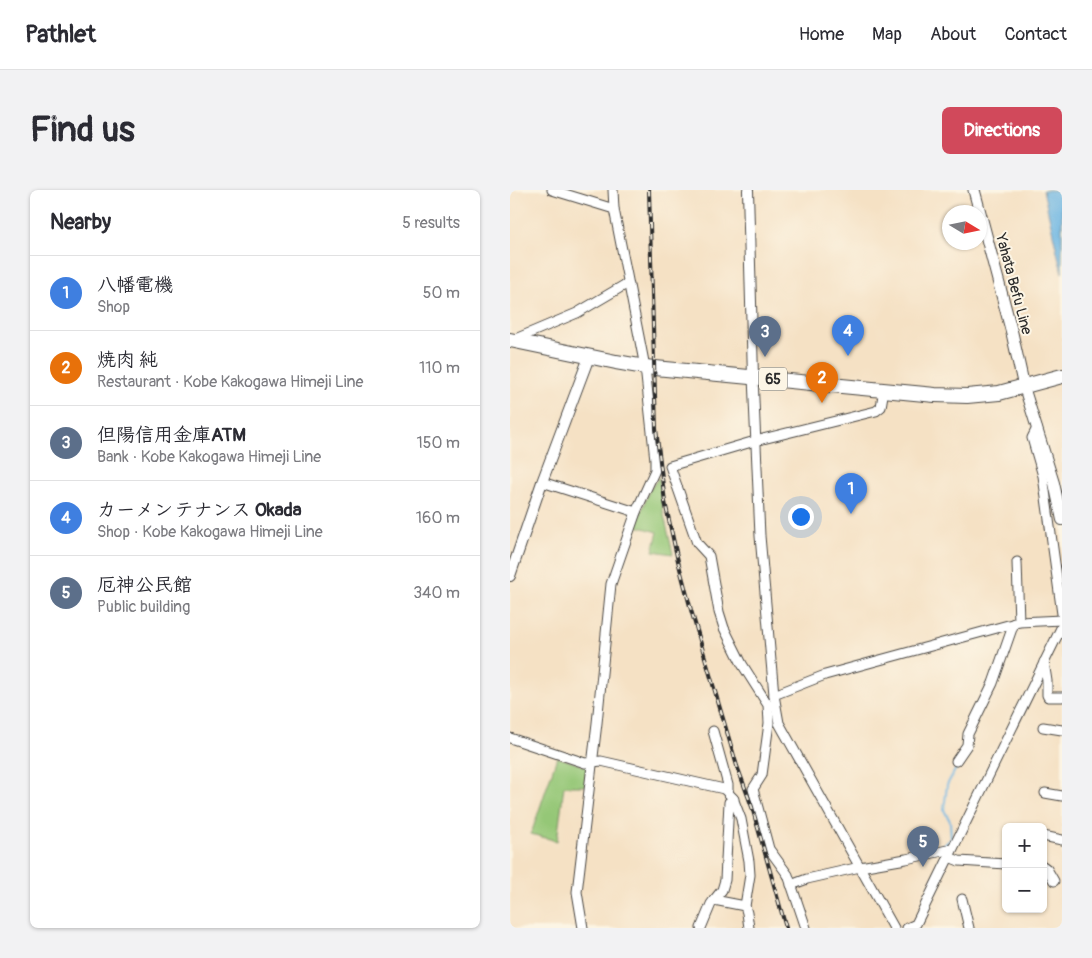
<!DOCTYPE html>
<meta charset="utf-8">
<style>
body{margin:0;font-family:Pangolin,"Klee One",sans-serif;background:#f2f2f3;color:#2b2b33}
.controls{position:absolute;right:15px;bottom:15px;display:grid;overflow:hidden;border-radius:8px;box-shadow:0 1px 4px #0004}
.controls button{width:45px;height:45px;display:grid;place-items:center;padding:0;border:0;border-bottom:1px solid #e1e1e2;background:#fff;color:#2b2b33;font:25px sans-serif}
.compass{position:absolute;left:432px;top:15px;width:45px;height:45px;border-radius:50%;background:#fff;box-shadow:0 1px 4px #0004;rotate:100deg}
.you{position:absolute;left:290px;top:326px;width:18px;height:18px;margin:-12px;border:4px solid #fff;border-radius:50%;background:#1a73e8;box-shadow:0 0 0 8px #1a73e833}
.badge{display:grid;place-items:center;width:32px;height:32px;border-radius:50%;background:#d1495b;color:#fff;font-size:16px;font-weight:700}
.pin{position:absolute;translate:-50% -41px;filter:drop-shadow(0 1px 2px #0008)}
.pin::after{content:'';position:absolute;top:26px;width:18px;height:15px;background:inherit;clip-path:polygon(0 0,100% 0,50% 100%)}
.list{margin:0;padding:0;list-style:none}
h2{display:flex;justify-content:space-between;align-items:center;height:65px;margin:0;padding:0 20px;font-size:21px}
h2 small{font-size:16px;font-weight:400;color:#7c7c81}
.list li{display:grid;grid-template-columns:32px 1fr auto;gap:15px;align-items:center;box-sizing:border-box;height:75px;padding:0 20px;border-top:1px solid #e1e1e2}
.list b{display:block;font-size:19px;white-space:nowrap}
.list p{margin:0;font-size:16px;white-space:nowrap;color:#7c7c81}
.list em{font-size:16px;font-style:normal;color:#7c7c81}
.map{position:relative;flex:none;width:552px;height:738px;overflow:hidden;border-radius:8px}
header{display:flex;align-items:center;gap:30px;box-sizing:border-box;height:70px;padding:0 25px;background:#fff;border-bottom:1px solid #e1e1e2}
header strong{font-size:24px}
nav{display:flex;gap:28px;margin-inline-start:auto;font-size:18px}
.intro{display:flex;align-items:center;justify-content:space-between;box-sizing:border-box;height:120px;padding:0 30px}
h1{margin:0;font-size:35px}
.button{padding:12px 22px;border-radius:8px;background:#d1495b;color:#fff;font-size:18px;font-weight:700}
main{display:flex;gap:30px;padding:0 30px}
aside{flex:1;background:#fff;border-radius:8px;box-shadow:0 1px 4px #0004}
.map>svg:first-child{display:block}
.green{fill:#95c777;stroke:#607951}
.water{fill:#69b4e2;stroke:#4a7086}
.lines{fill:none;stroke-linecap:round;stroke-linejoin:round}
.stream{stroke:#69b4e2;stroke-width:2}
.minor-casing{stroke:#494642;stroke-width:11}
.tertiary-casing{stroke:#494642;stroke-width:12}
.secondary-casing{stroke:#494642;stroke-width:13}
.primary-casing{stroke:#494642;stroke-width:16}
.minor{stroke:#fff;stroke-width:9}
.tertiary{stroke:#fff;stroke-width:10}
.secondary{stroke:#fff;stroke-width:11}
.primary{stroke:#fff;stroke-width:14}
.rail-casing{stroke:#2b2b2b;stroke-width:4}
.rail{stroke:#fcf5e5;stroke-width:2;stroke-dasharray:5.5;stroke-linecap:butt}
.labels{text-anchor:middle;stroke-width:4;stroke-linejoin:round;paint-order:stroke}
.shield{fill:#fcf5e5;stroke:#6a6863;stroke-width:1}
.shield-label{font-size:14px;font-weight:bold;fill:#2b2b2b}
.street-label{font-size:15px;fill:#2b2b2b;stroke:#fcf5e5}
</style>
<header>
<strong>Pathlet</strong>
<nav><a>Home</a><a>Map</a><a>About</a><a>Contact</a></nav>
</header>
<div class="intro"><h1>Find us</h1><a class="button">Directions</a></div>
<main>
<aside>
<h2>Nearby<small>5 results</small></h2>
<ul class="list">
<li><span class="badge" style="background:#3f7fe0">1</span><div><b>八幡電機</b><p>Shop</p></div><em>50 m</em></li>
<li><span class="badge" style="background:#e8710a">2</span><div><b>焼肉 純</b><p>Restaurant · Kobe Kakogawa Himeji Line</p></div><em>110 m</em></li>
<li><span class="badge" style="background:#5c6f8a">3</span><div><b>但陽信用金庫ATM</b><p>Bank · Kobe Kakogawa Himeji Line</p></div><em>150 m</em></li>
<li><span class="badge" style="background:#3f7fe0">4</span><div><b>カーメンテナンス Okada</b><p>Shop · Kobe Kakogawa Himeji Line</p></div><em>160 m</em></li>
<li><span class="badge" style="background:#5c6f8a">5</span><div><b>厄神公民館</b><p>Public building</p></div><em>340 m</em></li>
</ul>
</aside>
<div class="map">
<svg width="552" height="738" viewBox="0 0 552 738">
<rect width="100%" height="100%" fill="#fcf5e5"/>
<filter id="ink" filterUnits="userSpaceOnUse"><feTurbulence type="fractalNoise" baseFrequency=".02" numOctaves="2"/><feDisplacementMap in="SourceGraphic" scale="10" xChannelSelector="R" yChannelSelector="G"/><feConvolveMatrix kernelMatrix="1 2 1 2 8 2 1 2 1" color-interpolation-filters="sRGB"/></filter>
<filter id="wash" filterUnits="userSpaceOnUse"><feTurbulence type="fractalNoise" baseFrequency=".0096" numOctaves="4" result="noise"/><feDisplacementMap in="SourceGraphic" scale="20" xChannelSelector="R" yChannelSelector="G"/><feGaussianBlur stdDeviation="1.12" result="paint"/><feColorMatrix in="noise" values="0 0 0 0 0 0 0 0 0 0 0 0 0 0 0 0 0 1.4 0 .05"/><feComposite in="paint" operator="in"/></filter>
<g filter="url(#wash)">
<rect width="100%" height="100%" fill="#f5e1c4"/>
<!-- green -->
<g class="green">
<polygon points="149,287 153,321 163,364 143,361 148,342 126,336 139,301"/>
<polygon points="47,567 77,577 75,596 54,596 47,651 21,644"/>
</g>
<!-- water -->
<polygon class="water" points="533,0 552,0 552,83"/>
<g class="lines">
<!-- stream -->
<path class="stream" d="M398,663C411,660 431,660 441,649L440,631L434,620L437,595L449,573"/>
</g>
</g>
<g filter="url(#ink)">
<g class="lines">
<defs>
<g id="minor">
<polyline points="42,0 104,19 135,177 145,270 145,280 126,322 101,394 87,533 67,702 73,738"/>
<polyline points="103,0 104,19"/>
<polyline points="3,150 67,123 118,93"/>
<polyline points="243,187 250,346 264,505 269,533 384,738"/>
<polyline points="527,238 522,248 533,286 552,424"/>
<polyline points="32,292 126,322"/>
<polyline points="507,372 509,432"/>
<polyline points="534,472 537,491 537,505 538,507 552,507"/>
<polyline points="264,505 315,485 509,432 552,430"/>
<polyline points="533,537 552,540"/>
<polyline points="203,541 218,595 218,602"/>
<polyline points="0,548 75,573 91,571 214,599 223,608 231,629 239,671 240,685 235,716 237,723 239,738"/>
<polyline points="446,571 457,555 458,544 483,493 504,433"/>
<polyline points="535,603 552,606"/>
<polyline points="533,646 552,650"/>
<polyline points="439,667 449,671 496,674"/>
<polyline points="533,676 537,679 544,691"/>
<polyline points="350,677 396,669 442,659"/>
<polyline points="281,695 297,689 350,677"/>
<polyline points="452,709 459,738"/>
<polyline points="204,710 212,700 215,690 219,612 224,609"/>
<polyline points="191,738 201,714 204,710 235,716"/>
<polyline points="296,738 278,685 259,659 243,599 252,585 259,533 258,515 232,474 214,438 209,422 199,366 187,353 160,276 245,251 366,221 371,217 374,199"/>
<polyline points="397,738 406,734 552,436"/>
</g>
<g id="tertiary">
<polyline points="238,0 243,187"/>
<polyline points="514,197 544,293 552,330"/>
<polyline points="0,386 32,292 79,167"/>
</g>
<polyline id="secondary" points="464,0 502,143 514,197"/>
<polyline id="primary" points="0,150 106,172 135,177 425,205 457,206 489,203 552,186"/>
</defs>
<!-- minor casing -->
<use href="#minor" class="minor-casing"/>
<!-- tertiary casing -->
<use href="#tertiary" class="tertiary-casing"/>
<!-- secondary casing -->
<use href="#secondary" class="secondary-casing"/>
<!-- primary casing -->
<use href="#primary" class="primary-casing"/>
<!-- minor -->
<use href="#minor" class="minor"/>
<!-- tertiary -->
<use href="#tertiary" class="tertiary"/>
<!-- secondary -->
<use href="#secondary" class="secondary"/>
<!-- primary -->
<use href="#primary" class="primary"/>
<defs>
<polyline id="rail" points="139,0 146,239 155,312 168,371 181,420 227,576 242,617 276,738"/>
</defs>
<!-- rail casing -->
<use href="#rail" class="rail-casing"/>
<!-- rail -->
<use href="#rail" class="rail"/>
</g>
</g>
<g class="labels">
<!-- shield labels -->
<rect class="shield" x="249" y="177.5" width="28" height="23" rx="4"/>
<g class="shield-label">
<text x="263" y="194">65</text>
</g>
<!-- street labels -->
<g class="street-label">
<text transform="translate(504 94) rotate(75)" y="5">Yahata Befu Line</text>
</g>
</g>
</svg>
<div class="controls">
<button>+</button>
<button>−</button>
</div>
<svg class="compass" viewBox="-18 -18 36 36"><path d="M0-13l5 13h-10z" fill="#e53935"/><path d="M0 13l5-13h-10z" fill="#7c7c81"/></svg>
<div class="you"></div>
<div class="pin badge" style="left:341px;top:324px;background:#3f7fe0">1</div>
<div class="pin badge" style="left:312px;top:213px;background:#e8710a">2</div>
<div class="pin badge" style="left:255px;top:167px;background:#5c6f8a">3</div>
<div class="pin badge" style="left:338px;top:166px;background:#3f7fe0">4</div>
<div class="pin badge" style="left:413px;top:677px;background:#5c6f8a">5</div>
</div>
</main>
